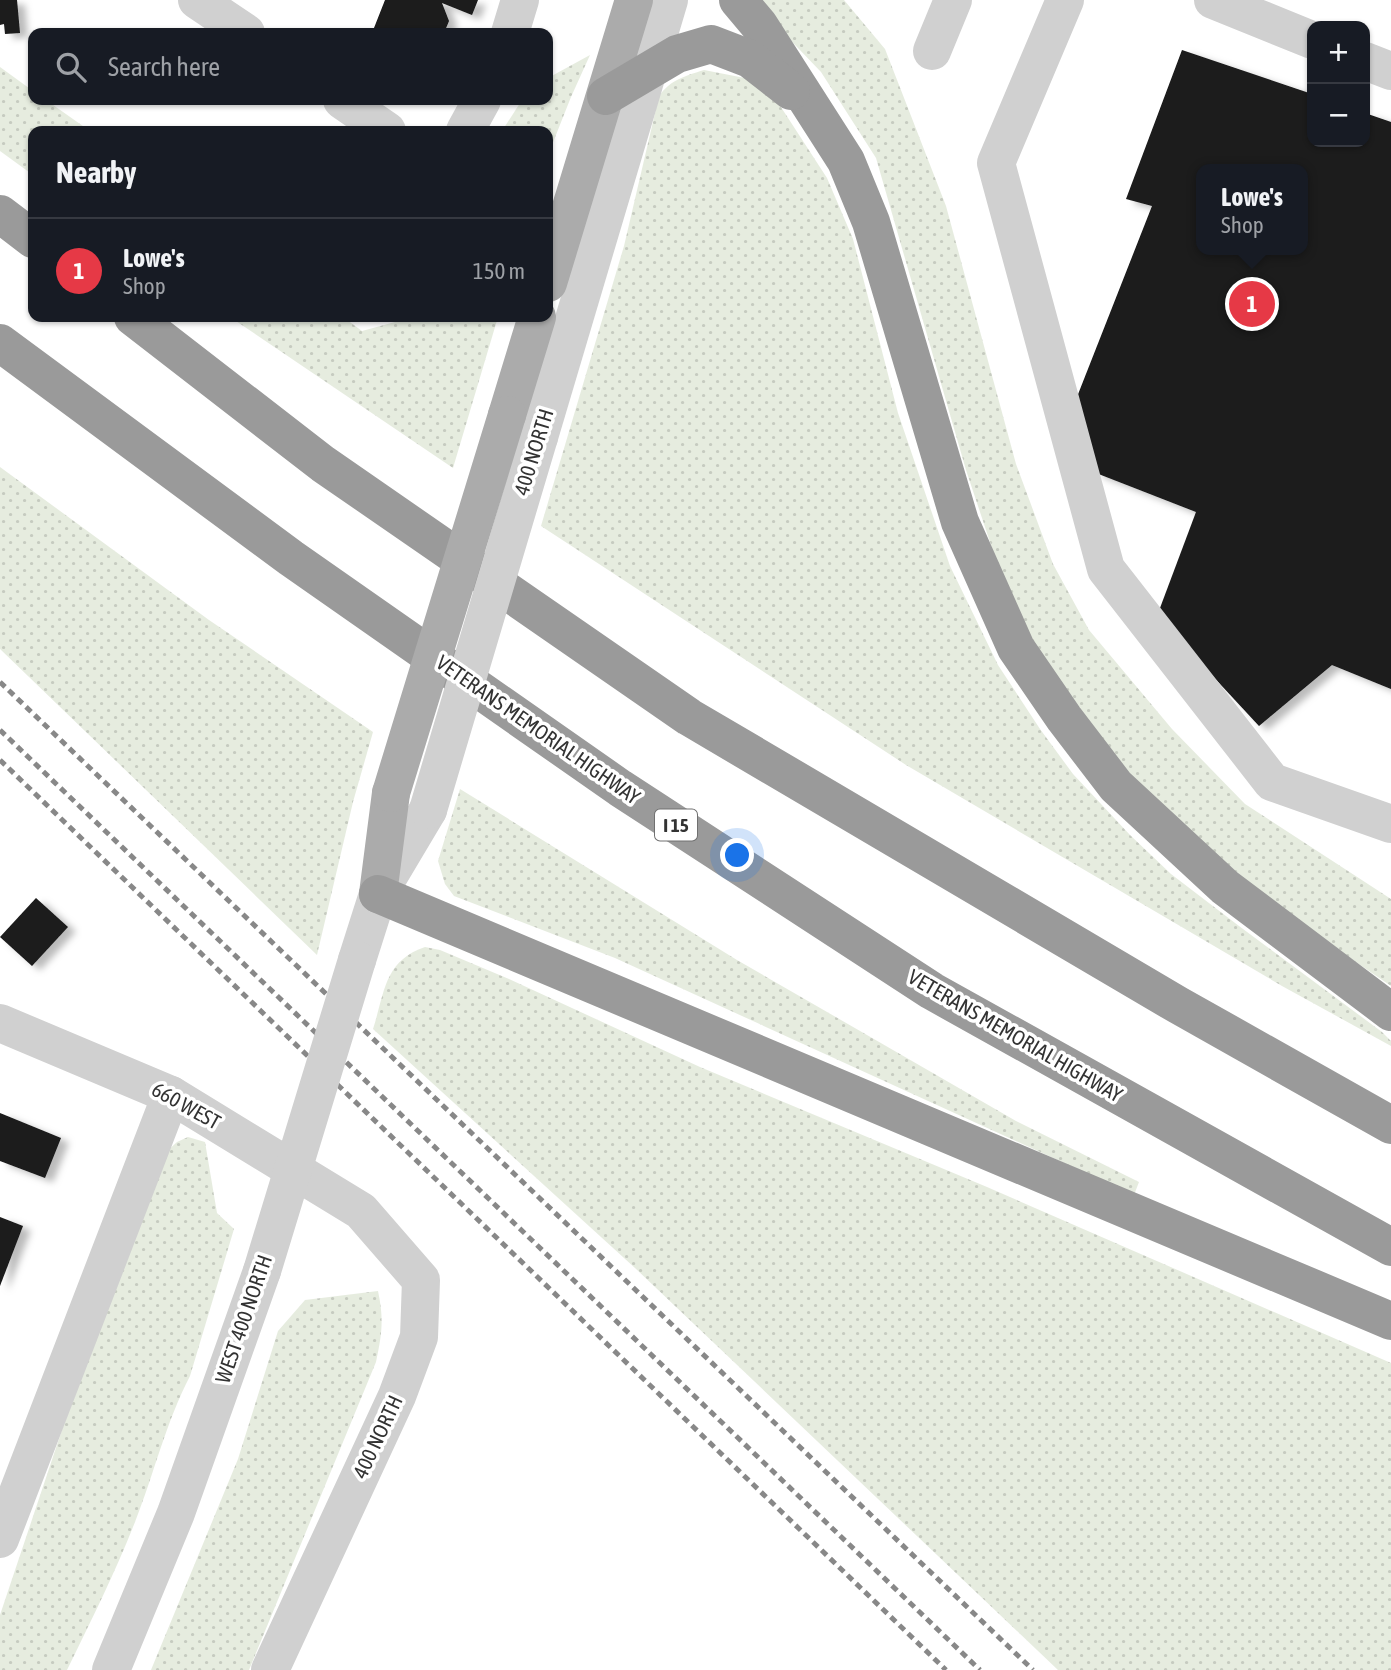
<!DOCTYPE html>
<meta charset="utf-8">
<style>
body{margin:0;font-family:"Asap Condensed",sans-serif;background:#20242c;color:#f1f3f6}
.controls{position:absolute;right:21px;top:21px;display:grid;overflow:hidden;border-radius:14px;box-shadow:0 2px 5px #0004}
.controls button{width:63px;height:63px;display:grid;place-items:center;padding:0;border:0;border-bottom:2px solid #363941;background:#171b24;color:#f1f3f6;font:35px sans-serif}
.you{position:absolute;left:738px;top:856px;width:24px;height:24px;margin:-18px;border:5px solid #fff;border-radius:50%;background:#1a73e8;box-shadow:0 0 0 10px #1a73e833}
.badge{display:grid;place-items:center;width:46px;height:46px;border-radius:50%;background:#e63946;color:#fff;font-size:23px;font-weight:700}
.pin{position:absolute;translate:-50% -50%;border:4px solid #fff;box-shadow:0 2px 7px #0006}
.popup{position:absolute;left:1196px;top:164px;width:112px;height:91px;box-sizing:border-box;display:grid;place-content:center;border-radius:14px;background:#171b24;filter:drop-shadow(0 2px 5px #0005);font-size:23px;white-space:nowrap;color:#9ea1a6}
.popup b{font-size:26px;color:#f1f3f6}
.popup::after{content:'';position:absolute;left:50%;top:100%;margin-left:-14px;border:14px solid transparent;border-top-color:#171b24}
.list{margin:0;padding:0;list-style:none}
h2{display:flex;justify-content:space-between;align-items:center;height:91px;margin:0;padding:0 28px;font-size:30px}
h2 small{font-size:23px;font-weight:400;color:#9ea1a6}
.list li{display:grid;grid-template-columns:46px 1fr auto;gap:21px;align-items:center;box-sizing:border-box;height:105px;padding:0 28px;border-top:2px solid #363941}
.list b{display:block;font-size:26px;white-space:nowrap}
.list p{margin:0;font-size:23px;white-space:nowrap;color:#9ea1a6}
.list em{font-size:23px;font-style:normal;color:#9ea1a6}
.icon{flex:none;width:38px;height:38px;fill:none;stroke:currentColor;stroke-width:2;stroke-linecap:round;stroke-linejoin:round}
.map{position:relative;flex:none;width:1391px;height:1670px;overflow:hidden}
.search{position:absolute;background:#171b24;box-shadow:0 2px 5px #0004;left:28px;top:28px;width:525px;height:77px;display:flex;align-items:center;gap:18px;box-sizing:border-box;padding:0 24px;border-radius:14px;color:#9ea1a6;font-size:26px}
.panel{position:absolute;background:#171b24;box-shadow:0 2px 5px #0004;left:28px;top:126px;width:525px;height:196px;border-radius:14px}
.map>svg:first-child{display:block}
.grass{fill:url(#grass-dots)}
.building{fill:#1a1a1a;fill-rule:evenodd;filter:url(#shadow)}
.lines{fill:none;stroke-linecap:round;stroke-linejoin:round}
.minor{stroke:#d0d0d0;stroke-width:38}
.major{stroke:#ababab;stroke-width:38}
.highway{stroke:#9a9a9a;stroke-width:38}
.rail{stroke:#888;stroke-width:5;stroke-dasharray:7 5;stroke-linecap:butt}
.minor-bridge{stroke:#d0d0d0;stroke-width:38}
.major-bridge{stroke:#ababab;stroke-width:38}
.labels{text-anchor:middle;stroke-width:7;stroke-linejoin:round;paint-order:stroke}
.shield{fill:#fff;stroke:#707070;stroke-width:2}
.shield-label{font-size:19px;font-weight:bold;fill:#333}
.street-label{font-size:21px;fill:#333;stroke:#fff}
</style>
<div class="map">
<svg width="1391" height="1670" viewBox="0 0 1391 1670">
<defs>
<pattern id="grass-dots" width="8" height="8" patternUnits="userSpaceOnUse" patternTransform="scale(1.75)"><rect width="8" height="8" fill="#e6ecdf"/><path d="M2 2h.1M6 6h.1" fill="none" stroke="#c6cbc0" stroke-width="1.8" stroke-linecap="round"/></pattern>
<filter id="shadow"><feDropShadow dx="8" dy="4.5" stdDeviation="3.5" flood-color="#0004"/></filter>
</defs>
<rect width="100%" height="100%" fill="#fff"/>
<!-- grass -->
<g class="grass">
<polygon points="752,0 844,0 885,49 946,206 1016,464 1053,564 1089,630 1172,729 1245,804 1391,899 1391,986 1290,917 1164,811 1086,727 1029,636 997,563 966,470 876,158 821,72"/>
<polygon points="590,55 571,97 548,155 548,131 502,131 522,100 548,100 548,78"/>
<polygon points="0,67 33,91 33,100 46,100 90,131 33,131 33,175 0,151"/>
<path d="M704,70L755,80L777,101L827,178L853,239L898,413L950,566L998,665L1040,729L1073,774L1130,835L1171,874L1239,926L1382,1032L1391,1041V1046L1282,986L906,765L541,526L624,246L659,96C670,80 685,76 704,70Z"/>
<polygon points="230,317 343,317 362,331 395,322 398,317 498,317 453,468"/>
<polygon points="0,467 209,620 373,732 353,802 317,955 0,649"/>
<polygon points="460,789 737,960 1016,1121 1139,1182 1134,1195 615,958 454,896 445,884 438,861"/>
<path d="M425,947L440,950L509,979L700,1067L987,1187L1391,1363V1670H1058L635,1268L373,1029C385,992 384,961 425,947Z"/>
<path d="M188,1137L205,1142L217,1213L234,1229L190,1376C166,1422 154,1474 135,1522C115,1573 91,1621 67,1670H0V1615L63,1427L165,1153L177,1142Z"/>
<path d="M378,1291C384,1319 382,1334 376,1362L249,1670H151L238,1459L278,1331L305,1300Z"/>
</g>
<!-- building -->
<g class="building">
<polygon points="0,0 17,0 20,33 5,34 4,24 0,25"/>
<polygon points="385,0 478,0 472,15 442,3 449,21 444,33 372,33"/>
<path d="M1182,50L1312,94V142H1365V113L1391,122V689L1332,665L1259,726L1157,616L1196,512L1096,473L1075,402L1152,206L1126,199ZM1201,169H1303V250H1201Z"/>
<polygon points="36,898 68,927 32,966 0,937"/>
<polygon points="0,1113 61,1138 45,1178 0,1161"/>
<polygon points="0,1217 23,1226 0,1286"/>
</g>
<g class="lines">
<!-- minor -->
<g class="minor">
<polyline points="197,0 246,33"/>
<polyline points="1065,0 996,163 1106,569 1272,782 1391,824"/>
<polyline points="1213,0 1312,40"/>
<polyline points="510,33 520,0"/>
<polyline points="932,51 953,0"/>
<polyline points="1365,61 1391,71"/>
<polyline points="342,100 387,131"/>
<polyline points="465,131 482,100"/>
<polyline points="539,437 669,0"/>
<polyline points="357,960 378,894 428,810"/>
<polyline points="0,1023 171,1095 361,1211 421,1280 419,1337 397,1396 270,1670"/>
<polyline points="0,1539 171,1095"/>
<polyline points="111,1670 176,1513 262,1271"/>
</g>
<!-- major -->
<g class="major">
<polyline points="548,283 634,0"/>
<polyline points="507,415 537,317"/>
<polyline points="378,894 391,793"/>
</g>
<!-- highway -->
<g class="highway">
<polyline points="738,0 759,25 846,161 871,222 960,522 1016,648 1064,718 1116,786 1225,887 1391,1012"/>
<polyline points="606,96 677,54 711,44 750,59 791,91"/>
<polyline points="0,214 33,239"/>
<polyline points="133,317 323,464 689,717 1178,1005 1391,1125"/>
<polyline points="0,343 291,558 620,788 932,991 1391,1247"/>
<polyline points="378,894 1391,1321"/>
</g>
<!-- rail -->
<g class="rail">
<polyline points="0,682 1033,1670"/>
<polyline points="0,730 980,1670"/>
<polyline points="0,760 946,1670"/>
</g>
<!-- minor-bridge -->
<g class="minor-bridge">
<polyline points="428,810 539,437"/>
<polyline points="262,1271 357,960"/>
</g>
<!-- major-bridge -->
<polyline class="major-bridge" points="391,793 507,415"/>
</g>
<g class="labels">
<!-- shield labels -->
<rect class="shield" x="655" y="809.5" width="42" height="31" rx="5"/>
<g class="shield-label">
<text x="676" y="832">I 15</text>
</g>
<!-- street labels -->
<g class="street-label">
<text transform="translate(534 452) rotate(-73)" y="7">400 NORTH</text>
<text transform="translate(538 730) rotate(35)" y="7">VETERANS MEMORIAL HIGHWAY</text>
<text transform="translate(1015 1036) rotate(30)" y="7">VETERANS MEMORIAL HIGHWAY</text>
<text transform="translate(186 1106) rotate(29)" y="7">660 WEST</text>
<text transform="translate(244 1319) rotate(-71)" y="7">WEST 400 NORTH</text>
<text transform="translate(378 1437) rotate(-65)" y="7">400 NORTH</text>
</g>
</g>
</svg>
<div class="controls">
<button>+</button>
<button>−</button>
</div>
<div class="you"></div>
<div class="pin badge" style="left:1252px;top:304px">1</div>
<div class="popup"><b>Lowe's</b>Shop</div>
<div class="search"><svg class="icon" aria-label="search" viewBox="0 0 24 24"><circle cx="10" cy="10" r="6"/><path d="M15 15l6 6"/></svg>Search here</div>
<section class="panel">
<h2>Nearby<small></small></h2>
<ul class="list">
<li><span class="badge">1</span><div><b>Lowe's</b><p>Shop</p></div><em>150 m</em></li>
</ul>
</section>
</div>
